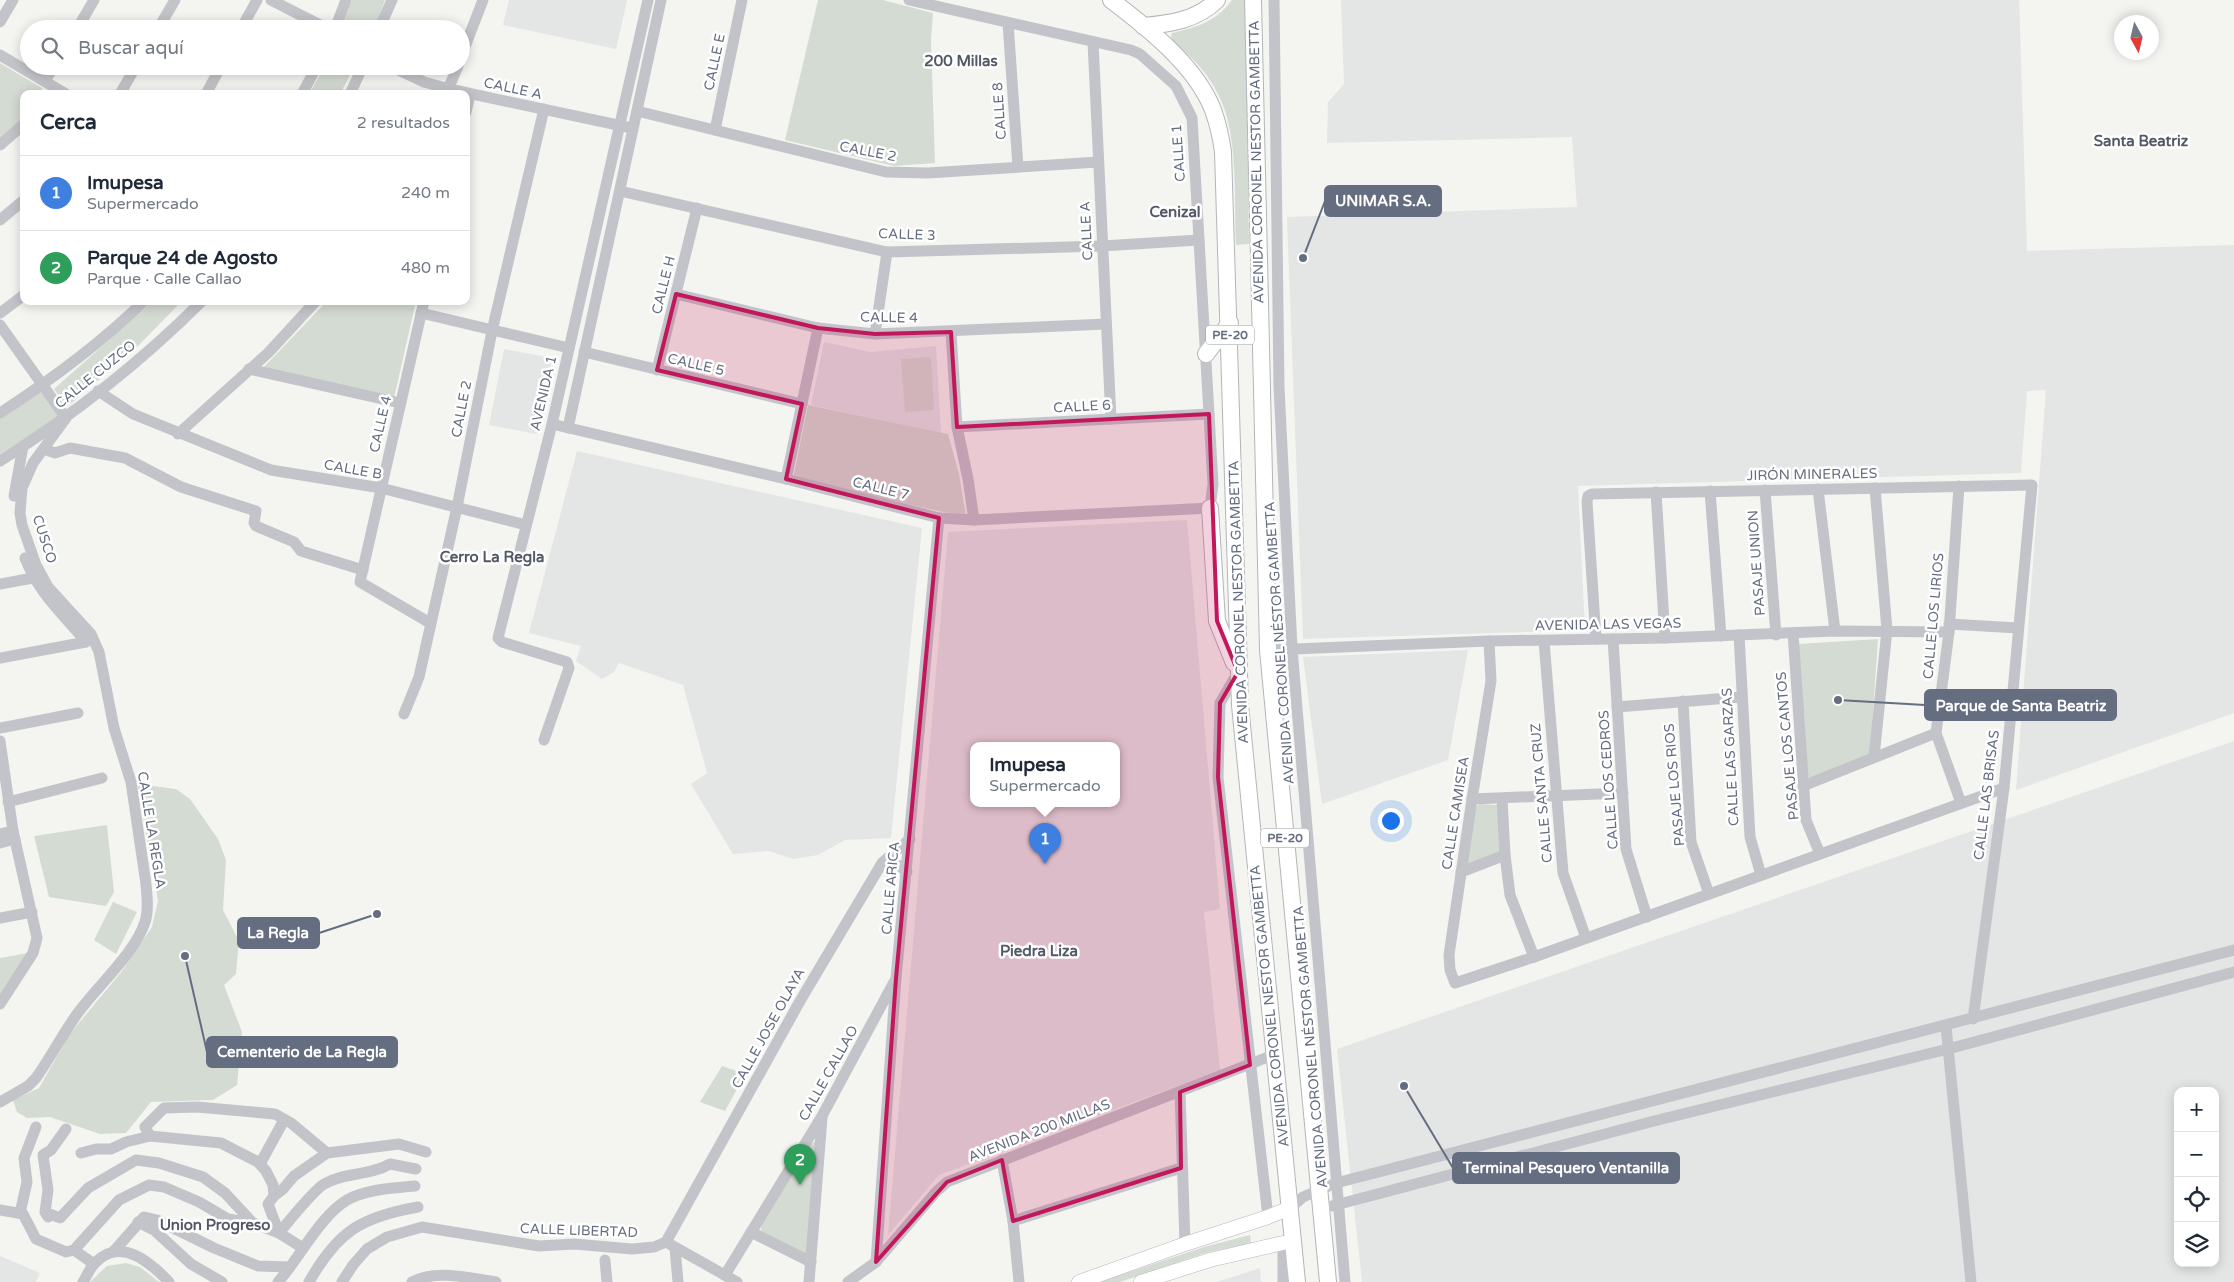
<!DOCTYPE html>
<html lang="es">
<meta charset="utf-8">
<style>
body{margin:0;font-family:"Varela Round",sans-serif;background:#f6f6f7;color:#1f2937}
.controls{position:absolute;right:15px;bottom:15px;display:grid;overflow:hidden;border-radius:10px;box-shadow:0 2px 12px #0003}
.controls button{width:45px;height:45px;display:grid;place-items:center;padding:0;border:0;border-bottom:1px solid #e0e1e3;background:#fff;color:#1f2937;font:25px sans-serif}
.compass{position:absolute;left:2114px;top:15px;width:45px;height:45px;border-radius:50%;background:#fff;box-shadow:0 2px 12px #0003;rotate:172deg}
.you{position:absolute;left:1390px;top:820px;width:18px;height:18px;margin:-12px;border:4px solid #fff;border-radius:50%;background:#1a73e8;box-shadow:0 0 0 8px #1a73e833}
.badge{display:grid;place-items:center;width:32px;height:32px;border-radius:50%;background:#735132;color:#fff;font-size:16px;font-weight:700}
.pin{position:absolute;translate:-50% -41px;filter:drop-shadow(0 1px 2px #0008)}
.pin::after{content:'';position:absolute;top:26px;width:18px;height:15px;background:inherit;clip-path:polygon(0 0,100% 0,50% 100%)}
.popup{position:absolute;left:970px;top:742px;width:150px;height:65px;box-sizing:border-box;display:grid;place-content:center;border-radius:10px;background:#fff;filter:drop-shadow(0 1px 4px #0005);font-size:16px;white-space:nowrap;color:#747a83}
.popup b{font-size:19px;color:#1f2937}
.popup::after{content:'';position:absolute;left:50%;top:100%;margin-left:-10px;border:10px solid transparent;border-top-color:#fff}
.list{margin:0;padding:0;list-style:none}
h2{display:flex;justify-content:space-between;align-items:center;height:65px;margin:0;padding:0 20px;font-size:21px}
h2 small{font-size:16px;font-weight:400;color:#747a83}
.list li{display:grid;grid-template-columns:32px 1fr auto;gap:15px;align-items:center;box-sizing:border-box;height:75px;padding:0 20px;border-top:1px solid #e0e1e3}
.list b{display:block;font-size:19px;white-space:nowrap}
.list p{margin:0;font-size:16px;white-space:nowrap;color:#747a83}
.list em{font-size:16px;font-style:normal;color:#747a83}
.icon{flex:none;width:28px;height:28px;fill:none;stroke:currentColor;stroke-width:2;stroke-linecap:round;stroke-linejoin:round}
.map{position:relative;flex:none;width:2234px;height:1282px;overflow:hidden}
.search{position:absolute;background:#fff;box-shadow:0 2px 12px #0003;left:20px;top:20px;width:450px;height:55px;display:flex;align-items:center;gap:12px;box-sizing:border-box;padding:0 18px;border-radius:28px;color:#747a83;font-size:19px}
.panel{position:absolute;background:#fff;box-shadow:0 2px 12px #0003;left:20px;top:90px;width:450px;height:215px;border-radius:10px}
.map>svg:first-child{display:block}
.built{fill:#e4e5e5;fill-rule:evenodd}
.green{fill:#d4dbd2}
.lines{fill:none;stroke-linecap:round;stroke-linejoin:round}
.major-casing{stroke:#b6b7bc;stroke-width:15}
.highway-casing{stroke:#b3b5b9;stroke-width:18}
.minor{stroke:#c3c4c9;stroke-width:11}
.major{stroke:#fff;stroke-width:14}
.highway{stroke:#fff;stroke-width:16}
.marked{fill:#c2185b;fill-opacity:0.2;stroke:#c2185b;stroke-width:4;stroke-linejoin:round}
.labels{text-anchor:middle;stroke-width:5;stroke-linejoin:round;paint-order:stroke}
.shield{fill:#fff;stroke:#9399a6;stroke-width:1}
.shield-label{font-size:12px;font-weight:bold;fill:#656d80}
.street-label{font-size:14px;fill:#656d80;stroke:#fff}
.neighbourhood-label{font-size:15px;font-weight:bold;fill:#535866;stroke:#fff}
.leader{fill:none;stroke:#656d80;stroke-width:2}
.callout-dot{fill:#656d80;stroke:#fff;stroke-width:2}
.callout{fill:#656d80;stroke:#656d80;stroke-width:2}
.callout-label{font-size:15px;text-anchor:middle;font-weight:bold;fill:#fff}
</style>
<div class="map">
<svg width="2234" height="1282" viewBox="0 0 2234 1282">
<rect width="100%" height="100%" fill="#f4f5f1"/>
<!-- built -->
<g class="built">
<polygon points="509,0 627,0 616,49 503,25"/>
<polygon points="1341,0 2019,0 2027,251 2234,245 2234,713 2016,790 2046,390 2027,391 2021,473 1578,486 1585,630 1303,639 1287,217 1577,207 1572,137 1327,143 1328,102 1344,84"/>
<polygon points="824,342 870,352 936,346 941,433 811,405"/>
<polygon points="504,349 552,358 537,434 489,425"/>
<polygon points="577,451 922,528 891,838 845,840 818,855 793,859 769,851 733,854 691,784 707,773 683,685 619,663 614,672 602,679 576,661 581,646 529,633"/>
<path d="M1187,520L1220,909L1204,912L1220,1070L939,1175L888,1235L948,532ZM974,745H1116V803H974Z"/>
<polygon points="1468,650 1448,760 1322,804 1303,657"/>
<path d="M2234,741V1282H1362L1337,1049ZM2178,1091H2215V1263H2178Z"/>
<polygon points="0,1256 40,1273 36,1282 0,1282"/>
<polygon points="1260,1268 1261,1282 1217,1282"/>
</g>
<!-- green -->
<g class="green">
<polygon points="352,0 385,0 374,29 344,29 343,24"/>
<polygon points="818,0 883,0 933,13 931,39 935,163 894,166 785,140"/>
<path d="M1232,0H1246V4L1249,244L1236,245C1234,203 1238,143 1223,105C1215,85 1202,66 1185,52C1180,47 1172,43 1171,36L1172,33C1197,27 1216,22 1232,0Z"/>
<polygon points="0,63 42,88 39,94 24,94 24,118 0,139"/>
<polygon points="325,66 355,66 340,94 309,94"/>
<polygon points="153,301 182,301 135,349 67,407 54,389"/>
<polygon points="327,301 416,301 394,398 263,368"/>
<polygon points="931,357 934,410 905,412 901,359"/>
<polygon points="40,391 61,417 0,454 0,415"/>
<polygon points="808,405 948,434 959,474 966,517 793,479"/>
<polygon points="1878,639 1870,755 1810,779 1808,776 1798,644"/>
<polygon points="137,784 176,789 190,799 218,839 226,860 223,910 239,941 236,974 224,985 242,1032 237,1085 213,1100 151,1102 126,1133 100,1134 50,1117 27,1118 17,1112 13,1100 39,1088 69,1035 122,971 152,927 158,901"/>
<polygon points="1479,804 1498,805 1501,856 1467,865 1476,807"/>
<polygon points="107,825 114,892 106,906 49,897 34,836"/>
<polygon points="113,902 137,912 116,954 94,940"/>
<polygon points="28,953 0,997 0,958"/>
<polygon points="722,1066 745,1074 725,1111 700,1102"/>
<polygon points="815,1142 808,1255 762,1232 760,1226 811,1143"/>
<polygon points="1250,1235 1251,1243 1205,1253 1120,1282 1099,1282 1204,1247"/>
<polygon points="126,1263 140,1267 159,1282 90,1282 107,1266"/>
</g>
<g class="lines">
<defs>
<g id="major">
<polyline points="1079,1282 1185,1244 1268,1217 1290,1208"/>
<polyline points="1141,1282 1210,1260 1283,1243"/>
</g>
<g id="highway">
<path d="M1111,0C1148,28 1196,66 1213,110C1218,124 1221,137 1223,152L1240,705L1297,1282"/>
<polyline points="1253,0 1268,650 1328,1282"/>
<path d="M1143,26C1170,24 1197,20 1217,0"/>
<polyline points="1206,354 1230,323"/>
<polyline points="1210,508 1217,621 1234,663"/>
</g>
</defs>
<!-- major casing -->
<use href="#major" class="major-casing"/>
<!-- highway casing -->
<use href="#highway" class="highway-casing"/>
<!-- minor -->
<g class="minor">
<polyline points="271,0 328,29"/>
<polyline points="1274,0 1279,387 1292,648 1345,1282"/>
<polyline points="0,22 13,0"/>
<polyline points="1008,23 1018,167"/>
<polyline points="77,29 94,0"/>
<polyline points="158,29 175,0"/>
<polyline points="241,29 257,0"/>
<polyline points="335,29 346,0"/>
<polyline points="379,29 392,0"/>
<polyline points="1093,42 1111,419"/>
<polyline points="0,55 66,94"/>
<polyline points="461,57 483,0"/>
<polyline points="390,66 424,82 449,89 627,127"/>
<polyline points="45,81 54,66"/>
<polyline points="120,94 136,66"/>
<polyline points="206,94 221,66"/>
<polyline points="302,94 317,66"/>
<polyline points="350,94 363,66"/>
<polyline points="446,94 458,66"/>
<polyline points="637,111 886,172 928,173 1098,162"/>
<polyline points="466,112 470,94"/>
<polyline points="715,130 742,0"/>
<polyline points="0,145 24,124"/>
<polyline points="620,191 887,252 1102,246 1199,240"/>
<polyline points="0,220 24,200"/>
<polyline points="676,294 818,328 875,334 1106,324"/>
<polyline points="424,301 360,582 430,623"/>
<polyline points="0,313 24,295"/>
<polyline points="421,313 569,348"/>
<polyline points="0,325 66,418"/>
<polyline points="951,332 957,427 968,479 974,520"/>
<polyline points="875,334 887,252"/>
<polyline points="584,352 802,404"/>
<polyline points="249,369 400,403"/>
<polyline points="657,370 697,208"/>
<polyline points="98,391 133,414 271,470 381,488 526,525"/>
<path d="M0,413C51,380 100,344 144,301"/>
<polyline points="552,424 786,479 939,518 974,520 1210,508 1213,484 1192,118 1176,86 1140,54 1131,50 909,0"/>
<polyline points="957,427 1209,414"/>
<polyline points="568,428 661,0"/>
<polyline points="178,434 268,353 316,301"/>
<polyline points="44,449 55,453 70,448 125,458 181,487 256,511 254,523 256,526 294,542 301,551 363,570"/>
<path d="M0,461C72,416 141,362 202,301"/>
<polyline points="786,479 818,328"/>
<polyline points="1959,486 1949,632 1936,733 1961,803"/>
<polyline points="1818,489 1835,631"/>
<polyline points="1765,490 1776,635"/>
<polyline points="1710,491 1721,636"/>
<polyline points="1656,492 1665,638"/>
<polyline points="14,496 23,446"/>
<polyline points="0,584 33,578"/>
<polyline points="1949,624 2018,628"/>
<polyline points="1793,633 1806,820 1820,854"/>
<polyline points="1739,635 1750,837 1761,875"/>
<polyline points="1596,639 1587,502 1588,496 1592,494 2032,485 2004,788 1973,1019"/>
<polyline points="1613,639 1626,849 1647,917"/>
<polyline points="1489,641 1491,681 1472,799 1449,955 1450,970 1455,983 1534,957 2004,788"/>
<polyline points="1544,641 1563,873 1586,938"/>
<polyline points="1268,650 1489,641 1665,638 1835,631 1949,632"/>
<path d="M0,658L86,642C62,613 39,594 25,558"/>
<polyline points="1238,672 1220,703 1218,777 1268,1217"/>
<polyline points="1683,701 1691,842 1709,894"/>
<polyline points="1617,707 1741,697"/>
<polyline points="404,714 419,677 457,507 492,331 544,109"/>
<polyline points="0,728 78,713"/>
<polyline points="544,740 569,668 567,662 502,642 498,638 552,424 648,0"/>
<polyline points="0,741 13,831 37,938 33,953 0,1004"/>
<polyline points="1874,757 1887,630 1875,488"/>
<polyline points="1803,786 1936,733"/>
<polyline points="1472,799 1623,793"/>
<polyline points="1502,799 1505,855 1510,895 1534,957"/>
<polyline points="8,802 102,778"/>
<polyline points="0,834 13,831"/>
<polyline points="0,843 15,839"/>
<polyline points="882,863 898,865 907,872"/>
<polyline points="1461,872 1505,855"/>
<polyline points="0,918 32,912"/>
<polyline points="1946,1026 1971,1282"/>
<polyline points="1180,1092 1185,1244"/>
<path d="M0,1102L28,1086L36,1078C50,1058 61,1037 75,1017C94,989 135,954 145,922C149,910 147,896 146,884L131,782L114,728L99,652L91,634L48,587L36,565L22,525L20,513L22,488L33,463L66,418"/>
<path d="M66,1129L51,1150L43,1155L48,1190L45,1212L48,1217L50,1214L60,1218L88,1188L136,1160L159,1163L203,1177L225,1193L253,1223L279,1233C289,1221 312,1192 324,1184C344,1172 370,1176 390,1164L416,1169"/>
<polyline points="150,1136 145,1127 164,1108 197,1107 275,1114 291,1123 327,1153"/>
<polyline points="81,1153 96,1149 111,1149 126,1142 150,1136 221,1143 258,1162 266,1171 273,1185 274,1196 268,1204 279,1233 303,1248"/>
<polyline points="1002,1160 1013,1221 1019,1282"/>
<polyline points="260,1164 284,1120"/>
<polyline points="274,1196 283,1189 294,1176 327,1153 399,1144 426,1152"/>
<polyline points="1332,1206 1654,1121 1948,1049 2234,972"/>
<polyline points="1290,1208 1303,1197 1336,1183 2234,950"/>
<polyline points="0,1210 23,1214 36,1239 66,1252 74,1250 94,1264"/>
<polyline points="20,1213 27,1182 24,1158 36,1127"/>
<polyline points="1013,1221 1181,1168"/>
<polyline points="138,1222 154,1230 191,1264 222,1282"/>
<polyline points="751,1232 811,1262"/>
<polyline points="666,1242 800,1001 882,863 910,839"/>
<polyline points="666,1242 737,1282"/>
<polyline points="1283,1243 1283,1282"/>
<polyline points="675,1248 678,1282"/>
<polyline points="74,1250 119,1200 149,1185 164,1187 199,1202 228,1219 253,1223"/>
<polyline points="114,1251 144,1217 157,1220 214,1248 258,1266 290,1267"/>
<polyline points="605,1260 607,1282"/>
<polyline points="876,1262 896,978 939,518"/>
<polyline points="725,1275 822,1116 894,982"/>
<path d="M83,1282C87,1276 90,1267 96,1262C121,1237 150,1262 169,1282"/>
<path d="M278,1282C299,1259 320,1216 347,1200C366,1189 395,1188 415,1186"/>
<path d="M309,1282C338,1231 361,1217 418,1207"/>
<polyline points="342,1282 353,1265 367,1249 387,1237 422,1227 539,1246 574,1244 632,1249 654,1247 666,1242"/>
<path d="M412,1282C437,1269 469,1278 496,1282"/>
<polyline points="809,1282 822,1118"/>
<polyline points="848,1282 876,1262 936,1192 947,1182 1273,1055"/>
</g>
<!-- major -->
<use href="#major" class="major"/>
<!-- highway -->
<use href="#highway" class="highway"/>
</g>
<!-- marked area -->
<path class="marked" d="M676,294L818,328L875,334L951,332L957,427L1209,414L1217,621L1238,672L1220,703L1218,777L1250,1065L1180,1092L1181,1168L1013,1221L1002,1160L947,1182L876,1262L896,978L939,518L786,479L802,404L657,370Z"/>
<g class="labels">
<!-- shield labels -->
<g class="shield">
<rect x="1206" y="325.5" width="48" height="19" rx="4"/>
<rect x="1261" y="828.5" width="48" height="19" rx="4"/>
</g>
<g class="shield-label">
<text x="1230" y="339">PE-20</text>
<text x="1285" y="842">PE-20</text>
</g>
<!-- street labels -->
<g class="street-label">
<text transform="translate(714 62) rotate(-78)" y="5">CALLE E</text>
<text transform="translate(513 88) rotate(12)" y="5">CALLE A</text>
<text transform="translate(999 111) rotate(-94)" y="5">CALLE 8</text>
<text transform="translate(868 151) rotate(11)" y="5">CALLE 2</text>
<text transform="translate(1178 153) rotate(-94)" y="5">CALLE 1</text>
<text transform="translate(1256 162) rotate(-91)" y="5">AVENIDA CORONEL NESTOR GAMBETTA</text>
<text transform="translate(1086 231) rotate(-93)" y="5">CALLE A</text>
<text transform="translate(907 234) rotate(2)" y="5">CALLE 3</text>
<text transform="translate(663 285) rotate(-76)" y="5">CALLE H</text>
<text transform="translate(889 317) rotate(1)" y="5">CALLE 4</text>
<text transform="translate(696 364) rotate(13)" y="5">CALLE 5</text>
<text transform="translate(95 374) rotate(-39)" y="5">CALLE CUZCO</text>
<text transform="translate(543 393) rotate(-77)" y="5">AVENIDA 1</text>
<text transform="translate(1082 406) rotate(-3)" y="5">CALLE 6</text>
<text transform="translate(461 409) rotate(-79)" y="5">CALLE 2</text>
<text transform="translate(380 424) rotate(-77)" y="5">CALLE 4</text>
<text transform="translate(353 469) rotate(10)" y="5">CALLE B</text>
<text transform="translate(1812 474) rotate(-1)" y="5">JIRÓN MINERALES</text>
<text transform="translate(881 488) rotate(14)" y="5">CALLE 7</text>
<text transform="translate(45 539) rotate(72)" y="5">CUSCO</text>
<text transform="translate(1756 563) rotate(-94)" y="5">PASAJE UNION</text>
<text transform="translate(1238 602) rotate(-92)" y="5">AVENIDA CORONEL NESTOR GAMBETTA</text>
<text transform="translate(1933 616) rotate(-85)" y="5">CALLE LOS LIRIOS</text>
<text transform="translate(1608 624) rotate(-1)" y="5">AVENIDA LAS VEGAS</text>
<text transform="translate(1279 643) rotate(-94)" y="5">AVENIDA CORONEL NÉSTOR GAMBETTA</text>
<text transform="translate(1787 746) rotate(-95)" y="5">PASAJE LOS CANTOS</text>
<text transform="translate(1730 757) rotate(-93)" y="5">CALLE LAS GARZAS</text>
<text transform="translate(1608 780) rotate(-94)" y="5">CALLE LOS CEDROS</text>
<text transform="translate(1674 785) rotate(-95)" y="5">PASAJE LOS RIOS</text>
<text transform="translate(1541 793) rotate(-95)" y="5">CALLE SANTA CRUZ</text>
<text transform="translate(1986 795) rotate(-83)" y="5">CALLE LAS BRISAS</text>
<text transform="translate(1455 813) rotate(-81)" y="5">CALLE CAMISEA</text>
<text transform="translate(152 830) rotate(81)" y="5">CALLE LA REGLA</text>
<text transform="translate(890 888) rotate(-85)" y="5">CALLE ARICA</text>
<text transform="translate(1269 1006) rotate(-96)" y="5">AVENIDA CORONEL NESTOR GAMBETTA</text>
<text transform="translate(768 1028) rotate(-61)" y="5">CALLE JOSE OLAYA</text>
<text transform="translate(1310 1047) rotate(-95)" y="5">AVENIDA CORONEL NÉSTOR GAMBETTA</text>
<text transform="translate(828 1073) rotate(-61)" y="5">CALLE CALLAO</text>
<text transform="translate(1039 1130) rotate(-21)" y="5">AVENIDA 200 MILLAS</text>
<text transform="translate(579 1230) rotate(2)" y="5">CALLE LIBERTAD</text>
</g>
<!-- neighbourhood labels -->
<g class="neighbourhood-label">
<text x="961" y="66">200 Millas</text>
<text x="2141" y="146">Santa Beatriz</text>
<text x="1175" y="217">Cenizal</text>
<text x="492" y="562">Cerro La Regla</text>
<text x="1039" y="956">Piedra Liza</text>
<text x="215" y="1230">Union Progreso</text>
</g>
</g>
<!-- callouts -->
<path class="leader" d="M1303 258L1325 201M1838 700L1925 705M377 914L319 933M185 956L207 1052M1404 1086L1453 1168"/>
<g class="callout-dot">
<circle cx="1303" cy="258" r="5"/>
<circle cx="1838" cy="700" r="5"/>
<circle cx="377" cy="914" r="5"/>
<circle cx="185" cy="956" r="5"/>
<circle cx="1404" cy="1086" r="5"/>
</g>
<g class="callout">
<rect x="1325" y="186" width="116" height="30" rx="5"/>
<rect x="1925" y="690" width="191" height="30" rx="5"/>
<rect x="238" y="918" width="81" height="30" rx="5"/>
<rect x="207" y="1037" width="190" height="30" rx="5"/>
<rect x="1453" y="1153" width="226" height="30" rx="5"/>
</g>
<g class="callout-label">
<text x="1383" y="206">UNIMAR S.A.</text>
<text x="2021" y="711">Parque de Santa Beatriz</text>
<text x="278" y="938">La Regla</text>
<text x="302" y="1057">Cementerio de La Regla</text>
<text x="1566" y="1173">Terminal Pesquero Ventanilla</text>
</g>
</svg>
<div class="controls">
<button>+</button>
<button>−</button>
<button><svg class="icon" aria-label="locate" viewBox="0 0 24 24"><circle cx="12" cy="12" r="6"/><path d="M12 2v4M12 18v4M2 12h4M18 12h4"/></svg></button>
<button><svg class="icon" aria-label="layers" viewBox="0 0 24 24"><path d="M12 4l9 5-9 5-9-5zM3 14l9 5 9-5"/></svg></button>
</div>
<svg class="compass" viewBox="-18 -18 36 36"><path d="M0-13l5 13h-10z" fill="#e53935"/><path d="M0 13l5-13h-10z" fill="#747a83"/></svg>
<div class="you"></div>
<div class="pin badge" style="left:1045px;top:864px;background:#3f7fe0">1</div>
<div class="popup"><b>Imupesa</b>Supermercado</div>
<div class="pin badge" style="left:800px;top:1185px;background:#2e9e5b">2</div>
<div class="search"><svg class="icon" aria-label="search" viewBox="0 0 24 24"><circle cx="10" cy="10" r="6"/><path d="M15 15l6 6"/></svg>Buscar aquí</div>
<section class="panel">
<h2>Cerca<small>2 resultados</small></h2>
<ul class="list">
<li><span class="badge" style="background:#3f7fe0">1</span><div><b>Imupesa</b><p>Supermercado</p></div><em>240 m</em></li>
<li><span class="badge" style="background:#2e9e5b">2</span><div><b>Parque 24 de Agosto</b><p>Parque · Calle Callao</p></div><em>480 m</em></li>
</ul>
</section>
</div>
